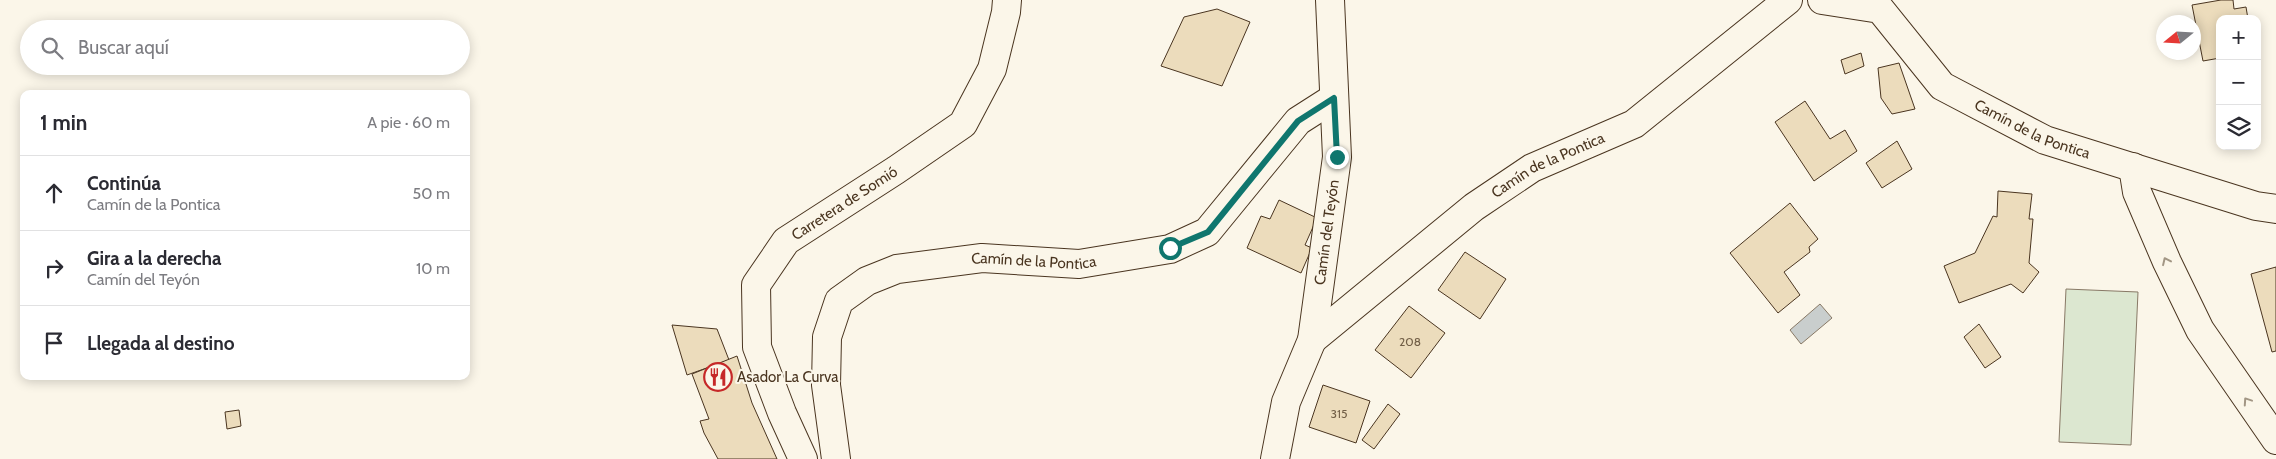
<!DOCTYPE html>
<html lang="es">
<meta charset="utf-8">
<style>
body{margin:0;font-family:Cabin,sans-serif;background:#f2f2f3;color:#2b2b33}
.controls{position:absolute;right:15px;top:15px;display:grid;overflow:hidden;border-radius:10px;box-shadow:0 2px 12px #0003}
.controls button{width:45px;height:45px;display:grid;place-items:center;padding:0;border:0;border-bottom:1px solid #e1e1e2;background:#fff;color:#2b2b33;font:25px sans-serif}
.compass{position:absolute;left:2156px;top:15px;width:45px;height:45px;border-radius:50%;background:#fff;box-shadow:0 2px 12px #0003;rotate:252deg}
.stop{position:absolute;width:15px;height:15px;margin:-11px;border:4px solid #0f766e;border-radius:50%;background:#fff}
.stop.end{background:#0f766e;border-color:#fff;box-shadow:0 1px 5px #0008}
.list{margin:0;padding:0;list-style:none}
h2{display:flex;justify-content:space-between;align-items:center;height:65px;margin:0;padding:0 20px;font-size:21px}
h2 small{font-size:16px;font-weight:400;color:#7c7c81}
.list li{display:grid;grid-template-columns:32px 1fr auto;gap:15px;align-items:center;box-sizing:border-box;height:75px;padding:0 20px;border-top:1px solid #e1e1e2}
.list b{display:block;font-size:19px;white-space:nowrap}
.list p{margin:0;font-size:16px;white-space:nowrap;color:#7c7c81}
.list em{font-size:16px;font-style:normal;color:#7c7c81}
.icon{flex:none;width:28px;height:28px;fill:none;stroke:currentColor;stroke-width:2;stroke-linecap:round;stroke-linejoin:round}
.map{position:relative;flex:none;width:2276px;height:459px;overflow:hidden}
.search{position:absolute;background:#fff;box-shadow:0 2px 12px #0003;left:20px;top:20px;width:450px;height:55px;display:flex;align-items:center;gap:12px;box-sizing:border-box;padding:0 18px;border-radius:28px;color:#7c7c81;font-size:19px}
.panel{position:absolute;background:#fff;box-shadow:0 2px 12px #0003;left:20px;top:90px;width:450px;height:290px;border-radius:10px}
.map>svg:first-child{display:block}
.green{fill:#dce7d0;stroke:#887966}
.water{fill:#c9cecd;stroke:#887966}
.building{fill:#ecdcbc;stroke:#4a3520}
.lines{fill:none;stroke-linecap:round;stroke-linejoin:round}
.minor-casing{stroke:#4a3520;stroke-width:30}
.tertiary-casing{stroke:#4a3520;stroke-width:30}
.minor{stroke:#fbf6e9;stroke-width:28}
.tertiary{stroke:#fbf6e9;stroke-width:28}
.oneway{stroke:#a29684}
.route{stroke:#0f766e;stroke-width:6}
.labels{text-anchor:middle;stroke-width:4;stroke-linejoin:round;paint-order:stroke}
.number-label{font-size:12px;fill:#725f47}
.street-label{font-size:15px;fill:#4a3520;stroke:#fbf6e9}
.poi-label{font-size:15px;fill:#4a3520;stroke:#fbf6e9;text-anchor:start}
</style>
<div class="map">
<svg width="2276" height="459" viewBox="0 0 2276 459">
<rect width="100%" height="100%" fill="#fbf6e9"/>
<!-- green -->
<polygon class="green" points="2066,289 2138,292 2131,445 2059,442"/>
<!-- water -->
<polygon class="water" points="1820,304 1832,318 1801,344 1790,330"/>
<!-- building -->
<g class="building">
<polygon points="2221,0 2233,0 2234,9 2246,7 2248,19 2220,19 2220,58 2203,61 2192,5"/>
<polygon points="1217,9 1250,22 1222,86 1161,66 1184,17"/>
<polygon points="1861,53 1864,66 1845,74 1841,60"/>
<polygon points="1899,63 1915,109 1892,114 1881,98 1878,68"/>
<polygon points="1805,101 1830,139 1845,130 1857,151 1814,181 1775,122"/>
<polygon points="1897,141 1912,169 1882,188 1866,163"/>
<polygon points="1998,191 2032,194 2029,219 2033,219 2029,263 2039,272 2023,293 2011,284 1959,303 1944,266 1975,253 1993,216 1997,217"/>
<polygon points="1279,200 1317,218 1305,245 1312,248 1301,273 1247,248 1261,216 1270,219"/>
<polygon points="1790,203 1818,239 1809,247 1810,252 1784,272 1800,295 1778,313 1730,253"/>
<polygon points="1465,252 1506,279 1480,319 1438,290"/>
<polygon points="2276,267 2276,351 2272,352 2251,274"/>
<polygon points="1409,306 1445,333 1411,378 1375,350"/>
<polygon points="1979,324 2001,357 1985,368 1964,337"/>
<polygon points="672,325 717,329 729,360 687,375"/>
<polygon points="737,356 752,403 777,459 718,459 704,433 700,421 709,419 692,374"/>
<polygon points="1323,385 1370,401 1356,443 1309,427"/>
<polygon points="1388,404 1400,414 1374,449 1362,440"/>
<polygon points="239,410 241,426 227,429 225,412"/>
</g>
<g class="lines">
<defs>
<g id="minor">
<path id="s1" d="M1822,0L1880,9L1942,86L2045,140L2256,206L2276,209"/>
<polyline points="2133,167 2137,192 2167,262 2200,330 2276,440"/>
<path id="s2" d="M1312,340L1474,207L1532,168L1634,124L1788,0"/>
<path id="s3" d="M836,459L826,385L827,337L839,301L867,281L897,269L982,258L1079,264L1170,249L1207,232L1298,121L1334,98"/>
<path id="s4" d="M1275,459L1286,402L1312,340L1337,157L1330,0"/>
</g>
<g id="tertiary">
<path id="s5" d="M803,459L782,413L757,347L756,285L786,241L896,170L963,124L992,69L1006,12L1007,0"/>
</g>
</defs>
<!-- minor casing -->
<use href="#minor" class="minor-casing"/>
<!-- tertiary casing -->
<use href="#tertiary" class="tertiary-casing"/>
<!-- minor -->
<use href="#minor" class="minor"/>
<!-- tertiary -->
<use href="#tertiary" class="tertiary"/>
</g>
<!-- one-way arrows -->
<defs><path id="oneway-chevron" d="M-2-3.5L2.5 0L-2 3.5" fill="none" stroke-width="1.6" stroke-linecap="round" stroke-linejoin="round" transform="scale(1.25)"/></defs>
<g class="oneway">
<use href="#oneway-chevron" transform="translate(2166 261) rotate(-115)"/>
<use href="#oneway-chevron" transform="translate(2247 401) rotate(-124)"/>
</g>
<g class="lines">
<!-- route -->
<polyline class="route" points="1170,248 1208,232 1298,121 1334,98 1337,157"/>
</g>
<!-- icons -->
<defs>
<symbol id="restaurant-ring" viewBox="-11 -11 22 22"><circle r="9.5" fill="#fbf6e9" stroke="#c62828" stroke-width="1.5"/><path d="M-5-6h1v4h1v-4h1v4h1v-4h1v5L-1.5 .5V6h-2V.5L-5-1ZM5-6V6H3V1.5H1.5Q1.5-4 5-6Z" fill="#c62828"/></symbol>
</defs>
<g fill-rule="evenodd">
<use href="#restaurant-ring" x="702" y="361" width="32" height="32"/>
</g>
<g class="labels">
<!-- number labels -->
<g class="number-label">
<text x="1410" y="346">208</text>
<text x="1339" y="418">315</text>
</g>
<!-- street labels -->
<g class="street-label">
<text dy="5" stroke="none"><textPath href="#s1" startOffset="258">Camín de la Pontica</textPath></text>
<text dy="5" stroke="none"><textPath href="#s2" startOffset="295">Camín de la Pontica</textPath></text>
<text dy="5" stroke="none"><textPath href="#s5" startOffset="306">Carretera de Somió</textPath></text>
<text dy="5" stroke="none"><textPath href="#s4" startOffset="234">Camín del Teyón</textPath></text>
<text dy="5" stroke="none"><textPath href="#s3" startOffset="365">Camín de la Pontica</textPath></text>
</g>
<!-- poi labels -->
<g class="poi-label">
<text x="737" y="382">Asador La Curva</text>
</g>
</g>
</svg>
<div class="controls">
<button>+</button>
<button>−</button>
<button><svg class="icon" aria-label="layers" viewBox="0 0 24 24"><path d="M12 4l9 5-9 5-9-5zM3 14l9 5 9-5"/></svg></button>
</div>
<svg class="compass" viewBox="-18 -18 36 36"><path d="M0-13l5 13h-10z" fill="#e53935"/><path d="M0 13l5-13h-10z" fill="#7c7c81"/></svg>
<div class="stop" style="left:1170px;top:248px"></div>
<div class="stop end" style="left:1337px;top:157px"></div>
<div class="search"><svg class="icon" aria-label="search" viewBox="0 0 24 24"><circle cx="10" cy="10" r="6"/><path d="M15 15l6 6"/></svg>Buscar aquí</div>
<section class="panel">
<h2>1 min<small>A pie · 60 m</small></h2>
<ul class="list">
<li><svg class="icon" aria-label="ahead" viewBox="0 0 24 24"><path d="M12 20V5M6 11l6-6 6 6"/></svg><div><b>Continúa</b><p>Camín de la Pontica</p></div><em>50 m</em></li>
<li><svg class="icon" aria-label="right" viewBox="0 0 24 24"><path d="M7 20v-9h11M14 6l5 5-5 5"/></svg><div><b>Gira a la derecha</b><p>Camín del Teyón</p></div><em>10 m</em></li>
<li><svg class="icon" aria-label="arrive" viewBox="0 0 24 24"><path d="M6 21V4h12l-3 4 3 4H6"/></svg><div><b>Llegada al destino</b></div></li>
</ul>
</section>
</div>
